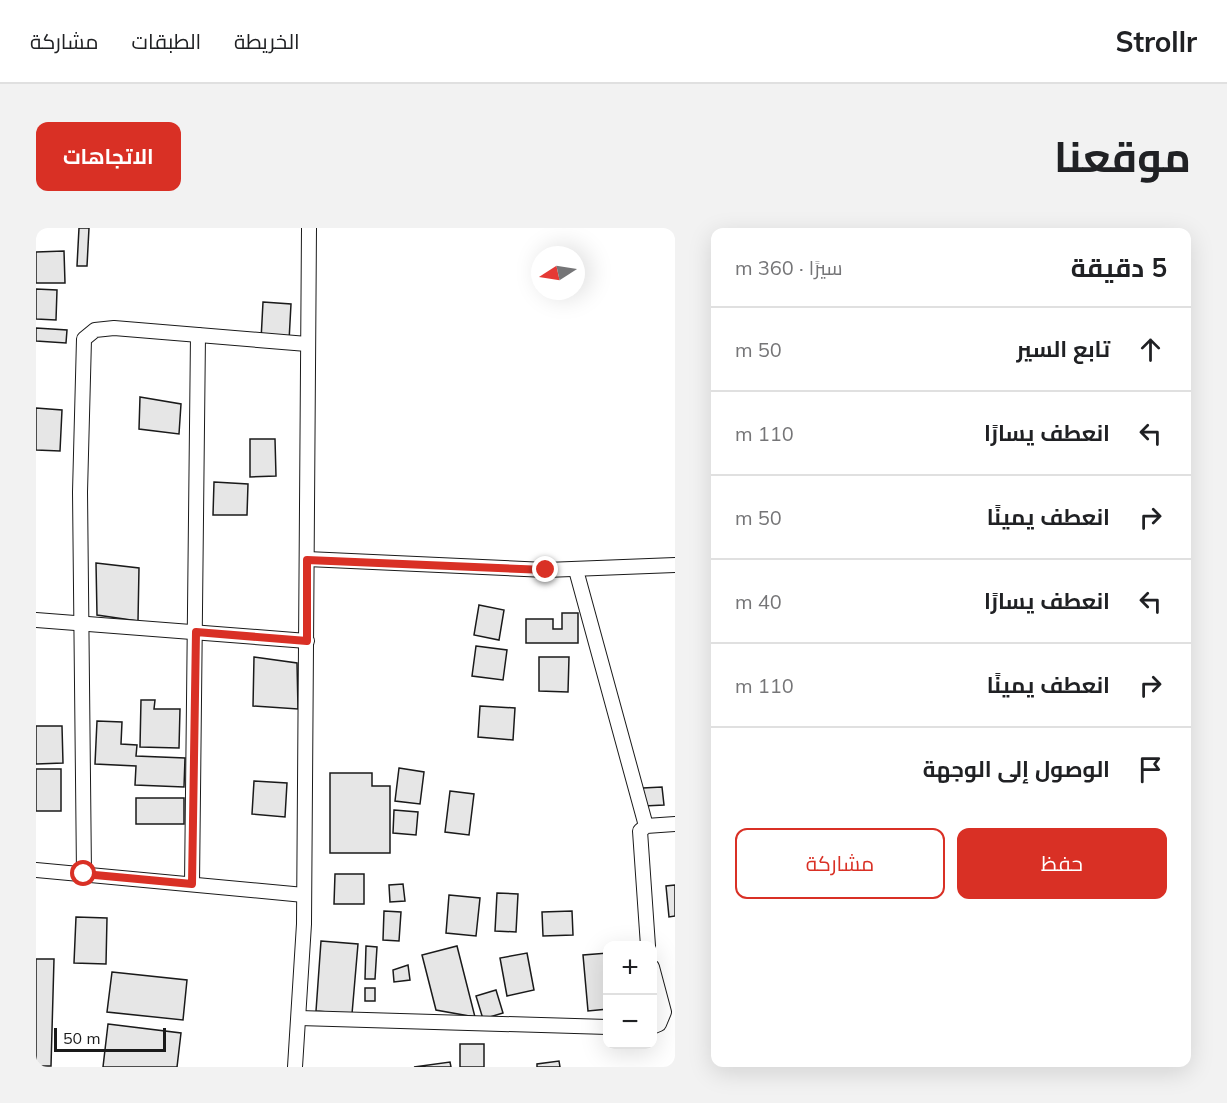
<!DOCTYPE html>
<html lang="ar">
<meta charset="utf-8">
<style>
body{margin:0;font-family:Mulish,Cairo,sans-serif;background:#f2f2f2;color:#202124;direction:rtl}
.controls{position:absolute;right:18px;bottom:18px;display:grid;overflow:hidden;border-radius:12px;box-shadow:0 6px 24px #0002}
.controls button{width:54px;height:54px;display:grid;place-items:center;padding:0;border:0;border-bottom:2px solid #e0e0e0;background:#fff;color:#202124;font:30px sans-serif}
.compass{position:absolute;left:495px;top:18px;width:54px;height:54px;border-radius:50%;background:#fff;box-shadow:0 6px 24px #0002;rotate:258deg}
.scale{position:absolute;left:18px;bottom:15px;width:112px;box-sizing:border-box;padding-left:6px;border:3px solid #1a1a1a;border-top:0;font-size:16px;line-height:21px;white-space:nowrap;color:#1a1a1a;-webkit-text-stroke:4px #fff;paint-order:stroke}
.stop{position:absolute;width:18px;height:18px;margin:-14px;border:4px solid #d93025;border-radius:50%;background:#fff}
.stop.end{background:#d93025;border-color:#fff;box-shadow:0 2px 6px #0008}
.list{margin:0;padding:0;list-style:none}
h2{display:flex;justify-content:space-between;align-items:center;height:78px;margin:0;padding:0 24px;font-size:26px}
h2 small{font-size:20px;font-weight:400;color:#757577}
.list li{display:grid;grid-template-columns:39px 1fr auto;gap:18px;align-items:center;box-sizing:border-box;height:84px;padding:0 24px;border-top:2px solid #e0e0e0}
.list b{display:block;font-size:22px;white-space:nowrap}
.list em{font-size:20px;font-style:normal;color:#757577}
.actions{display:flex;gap:12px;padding:18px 24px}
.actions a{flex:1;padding:14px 0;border:2px solid #d93025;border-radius:12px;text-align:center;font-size:21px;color:#d93025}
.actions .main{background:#d93025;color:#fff}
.icon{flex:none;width:33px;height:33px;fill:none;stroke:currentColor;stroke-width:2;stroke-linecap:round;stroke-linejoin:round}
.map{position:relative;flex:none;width:639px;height:839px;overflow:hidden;direction:ltr;border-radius:12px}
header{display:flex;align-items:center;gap:36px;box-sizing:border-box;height:84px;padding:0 30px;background:#fff;border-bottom:2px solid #e0e0e0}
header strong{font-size:28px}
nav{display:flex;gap:33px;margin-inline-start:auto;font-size:21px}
.intro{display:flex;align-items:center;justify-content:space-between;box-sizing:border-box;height:144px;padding:0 36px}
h1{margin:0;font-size:42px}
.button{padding:15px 27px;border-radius:12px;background:#d93025;color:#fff;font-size:21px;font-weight:700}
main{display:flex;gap:36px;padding:0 36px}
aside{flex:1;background:#fff;border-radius:12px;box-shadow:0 6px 24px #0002}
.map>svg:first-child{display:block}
.building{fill:#e6e6e6;stroke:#1a1a1a;stroke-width:1.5}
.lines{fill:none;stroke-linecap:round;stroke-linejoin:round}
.street-casing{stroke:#1a1a1a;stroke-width:16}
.street{stroke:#fff;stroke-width:14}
.route{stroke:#d93025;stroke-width:8}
</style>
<header>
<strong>Strollr</strong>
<nav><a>الخريطة</a><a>الطبقات</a><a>مشاركة</a></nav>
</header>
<div class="intro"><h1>موقعنا</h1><a class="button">الاتجاهات</a></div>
<main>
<aside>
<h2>5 دقيقة<small>سيرًا · 360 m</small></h2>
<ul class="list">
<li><svg class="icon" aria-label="ahead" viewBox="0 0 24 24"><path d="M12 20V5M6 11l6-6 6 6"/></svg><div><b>تابع السير</b></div><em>50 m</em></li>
<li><svg class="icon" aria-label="left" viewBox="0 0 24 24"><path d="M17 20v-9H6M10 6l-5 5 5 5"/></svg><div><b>انعطف يسارًا</b></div><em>110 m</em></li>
<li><svg class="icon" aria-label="right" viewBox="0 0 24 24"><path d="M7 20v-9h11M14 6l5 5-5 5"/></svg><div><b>انعطف يمينًا</b></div><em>50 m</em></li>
<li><svg class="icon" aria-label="left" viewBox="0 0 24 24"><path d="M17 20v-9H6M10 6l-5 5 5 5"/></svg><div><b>انعطف يسارًا</b></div><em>40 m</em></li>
<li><svg class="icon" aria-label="right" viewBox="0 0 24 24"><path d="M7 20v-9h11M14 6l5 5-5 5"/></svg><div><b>انعطف يمينًا</b></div><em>110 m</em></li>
<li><svg class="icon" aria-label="arrive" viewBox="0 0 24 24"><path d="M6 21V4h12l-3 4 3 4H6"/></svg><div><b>الوصول إلى الوجهة</b></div></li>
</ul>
<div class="actions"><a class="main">حفظ</a><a>مشاركة</a></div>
</aside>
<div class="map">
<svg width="639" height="839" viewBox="0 0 639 839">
<rect width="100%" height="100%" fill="#fff"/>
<!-- building -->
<g class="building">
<polygon points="43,0 53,0 51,38 41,38"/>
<polygon points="28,23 29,55 0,55 0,24"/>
<polygon points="0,61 21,62 20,92 0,91"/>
<polygon points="227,74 255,76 253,113 225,112"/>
<polygon points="0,100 31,102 30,115 0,113"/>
<polygon points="104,169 145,176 143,206 103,201"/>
<polygon points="0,180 26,182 24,223 0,222"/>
<polygon points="214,211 239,211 240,248 214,249"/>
<polygon points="178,254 212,256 211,287 177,287"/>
<polygon points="60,335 103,340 102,393 61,387"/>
<polygon points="443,377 468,382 463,412 438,407"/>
<polygon points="526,385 542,385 542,415 490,415 490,391 517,391 517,401 526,401"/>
<polygon points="440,418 471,422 467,452 436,448"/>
<polygon points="218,429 261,435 262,481 217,478"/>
<polygon points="503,429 533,429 532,464 503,463"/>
<polygon points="105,472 119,472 118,481 144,481 143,520 104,519"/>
<polygon points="444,478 479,480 477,512 442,509"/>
<polygon points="61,493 86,494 85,516 101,517 100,528 149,530 148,559 99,557 100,538 59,536"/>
<polygon points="0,498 26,498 27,535 0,536"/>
<polygon points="363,540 388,544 384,576 359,573"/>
<rect x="0" y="541" width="25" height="42"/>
<polygon points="294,545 336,545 336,558 354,558 354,625 294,625"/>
<polygon points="218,553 251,555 249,589 216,586"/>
<polygon points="626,559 628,577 608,578 607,560"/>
<polygon points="414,563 438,566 433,607 409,604"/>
<rect x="100" y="570" width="48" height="26"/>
<polygon points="358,582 382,584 380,607 357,605"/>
<polygon points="299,646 328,646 328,676 298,676"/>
<polygon points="367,656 369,673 354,674 353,657"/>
<polygon points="639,657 639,688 633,689 630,658"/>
<polygon points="461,665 482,666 480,704 459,703"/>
<polygon points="413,667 444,670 440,708 410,705"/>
<polygon points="348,683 365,684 363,713 347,712"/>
<polygon points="536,683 537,707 507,708 506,684"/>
<polygon points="40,689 71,690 70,736 38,735"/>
<polygon points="285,713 322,716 316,786 280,783"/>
<polygon points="330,718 341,719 339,751 329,751"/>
<polygon points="421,718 439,789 400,782 386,727"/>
<polygon points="491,725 498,762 471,768 464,730"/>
<polygon points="572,725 572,781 552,783 547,727"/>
<polygon points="0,731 18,731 15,838 0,838"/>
<polygon points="372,737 374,752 358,754 357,742"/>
<polygon points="76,744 151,752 147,792 71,784"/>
<rect x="329" y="760" width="10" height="13"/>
<polygon points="460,762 467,785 447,791 440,768"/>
<polygon points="72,796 145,805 141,839 67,839"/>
<rect x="424" y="816" width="24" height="23"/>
<polygon points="523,833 524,839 501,839 501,836"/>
<polygon points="414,834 415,839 378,839"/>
</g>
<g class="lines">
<defs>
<g id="street">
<polyline points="271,331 510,342 639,337"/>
<polyline points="540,342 610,598"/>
<polyline points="0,392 271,413"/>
<polyline points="0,642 268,667"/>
<polyline points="48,646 44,264 48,111 59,102 78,100 271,116"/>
<polyline points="156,656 162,107"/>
<polyline points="612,718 604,603 610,598 639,596"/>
<polyline points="616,739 628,784 623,796 616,799"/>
<polyline points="263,790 572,799"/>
<polyline points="259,839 268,696 273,0"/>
</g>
</defs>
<!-- street casing -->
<use href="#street" class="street-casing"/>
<!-- street -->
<use href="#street" class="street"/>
</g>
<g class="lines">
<!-- route -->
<polyline class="route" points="48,646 156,656 160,404 271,413 271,332 510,342"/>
</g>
</svg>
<div class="controls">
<button>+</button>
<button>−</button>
</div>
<svg class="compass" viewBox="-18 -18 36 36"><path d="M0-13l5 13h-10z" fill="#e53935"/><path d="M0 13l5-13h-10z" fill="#757577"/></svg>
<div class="scale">50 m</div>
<div class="stop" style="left:48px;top:646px"></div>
<div class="stop end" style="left:510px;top:342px"></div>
</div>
</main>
